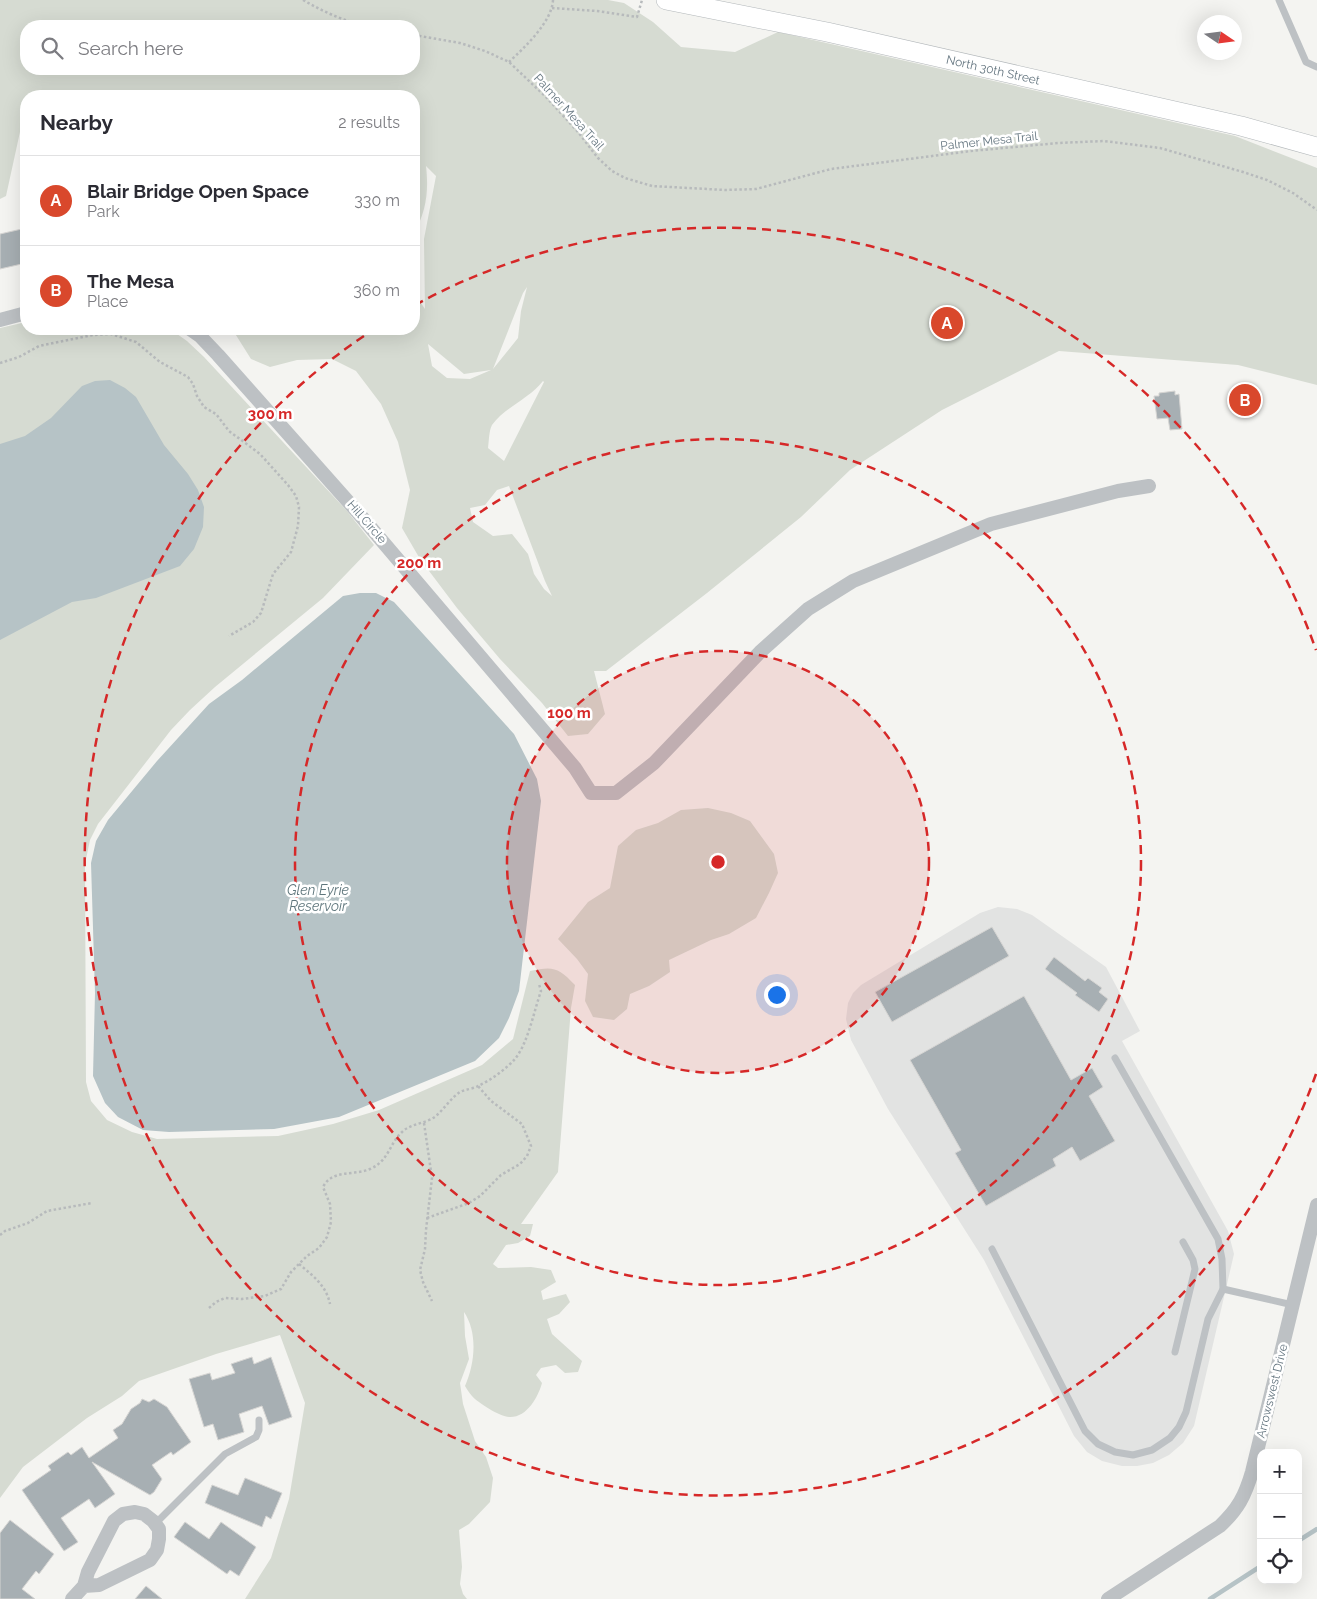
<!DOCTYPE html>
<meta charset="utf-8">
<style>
body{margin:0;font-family:Raleway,sans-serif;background:#f7f7f7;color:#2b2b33}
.controls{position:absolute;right:15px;bottom:15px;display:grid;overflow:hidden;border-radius:10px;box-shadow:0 5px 20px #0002}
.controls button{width:45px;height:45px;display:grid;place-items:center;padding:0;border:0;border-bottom:1px solid #e1e1e2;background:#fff;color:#2b2b33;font:25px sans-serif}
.compass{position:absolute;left:1197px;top:15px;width:45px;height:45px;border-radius:50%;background:#fff;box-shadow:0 5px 20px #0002;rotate:103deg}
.you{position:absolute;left:776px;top:994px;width:18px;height:18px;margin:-12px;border:4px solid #fff;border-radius:50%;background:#1a73e8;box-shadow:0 0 0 8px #1a73e833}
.badge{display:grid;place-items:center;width:32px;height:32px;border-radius:50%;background:#d9482c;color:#fff;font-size:16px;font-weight:700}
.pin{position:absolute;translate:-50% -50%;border:2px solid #fff;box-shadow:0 1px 5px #0006}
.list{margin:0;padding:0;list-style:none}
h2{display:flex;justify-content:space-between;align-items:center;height:65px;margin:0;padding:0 20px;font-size:21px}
h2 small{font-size:16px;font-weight:400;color:#7c7c81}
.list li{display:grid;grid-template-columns:32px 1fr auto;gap:15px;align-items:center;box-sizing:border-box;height:90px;padding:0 20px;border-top:1px solid #e1e1e2}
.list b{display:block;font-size:19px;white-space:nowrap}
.list p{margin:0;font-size:16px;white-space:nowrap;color:#7c7c81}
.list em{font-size:16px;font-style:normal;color:#7c7c81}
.icon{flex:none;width:28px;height:28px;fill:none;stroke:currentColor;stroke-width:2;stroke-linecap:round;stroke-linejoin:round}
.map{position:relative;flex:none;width:1317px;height:1599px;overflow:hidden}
.search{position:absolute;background:#fff;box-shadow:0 5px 20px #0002;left:20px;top:20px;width:400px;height:55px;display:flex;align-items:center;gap:12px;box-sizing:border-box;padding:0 18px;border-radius:20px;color:#7c7c81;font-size:19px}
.panel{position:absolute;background:#fff;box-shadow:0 5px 20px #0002;left:20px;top:90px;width:400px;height:245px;border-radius:20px}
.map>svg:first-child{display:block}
.built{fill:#e2e3e2}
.green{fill:#d6dbd2;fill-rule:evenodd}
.water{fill:#b6c3c6}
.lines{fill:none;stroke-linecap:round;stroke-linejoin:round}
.stream{stroke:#b6c3c6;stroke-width:4.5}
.building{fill:#a7afb3;stroke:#d6d5d3}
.secondary-casing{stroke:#b2b7ba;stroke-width:20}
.path{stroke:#b7babc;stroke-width:2.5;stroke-dasharray:2.5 2.5;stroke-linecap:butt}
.lane{stroke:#bdc1c4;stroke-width:7}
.street{stroke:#bdc1c4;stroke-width:14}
.secondary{stroke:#fff;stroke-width:19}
.ring{fill:none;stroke:#d62828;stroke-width:2.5;stroke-dasharray:9 6}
.labels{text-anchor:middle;stroke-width:5;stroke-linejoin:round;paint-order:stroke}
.street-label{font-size:12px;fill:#657680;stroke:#fff}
.water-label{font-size:14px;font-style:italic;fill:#60777d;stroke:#fff}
.centre{fill:#d62828;stroke:#fff;stroke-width:2.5}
.ring-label{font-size:15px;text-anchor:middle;font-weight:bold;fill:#d62828;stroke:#fff;stroke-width:5;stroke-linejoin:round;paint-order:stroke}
</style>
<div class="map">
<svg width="1317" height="1599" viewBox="0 0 1317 1599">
<rect width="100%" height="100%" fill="#f4f4f1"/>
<!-- built -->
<polygon class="built" points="998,907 1017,909 1032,915 1106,967 1140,1031 1122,1041 1228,1231 1234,1254 1194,1426 1183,1443 1169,1455 1153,1463 1137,1466 1122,1466 1102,1461 1087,1452 1074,1436 984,1260 888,1109 851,1040 846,1019 848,1003 853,993 861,985 980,913"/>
<!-- green -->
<g class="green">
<path d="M0,0H608L624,3L653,22L681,47L735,52L778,32L1235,136L1317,168V385L1238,365L1059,351L942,410L850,470L801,517L707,593L606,671H594L605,714L588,734L568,736L542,703L500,659L457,608L420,559L402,528L410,490L398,442L381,404L356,371L332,359L297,360L270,367L251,359L234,332V329H414V293L425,309L424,239L436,176L426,166C429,192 426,211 414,234V96H26V113L25,109L6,196L0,199ZM26,26H414V69H26ZM527,287L521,311L518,338L493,369L523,293ZM428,344L464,374L491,370L470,379L447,378L432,366ZM543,381L544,382L504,461L488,448C489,441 489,430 492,425C505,407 529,399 543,381ZM509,486L545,581L552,596L544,589L534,574L528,554L512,534L493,536L473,522L470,508L485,505L497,490Z"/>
<path d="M26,322V329H170L187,341L204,357L347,511L374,545L323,598L215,687L190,710L171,730L98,824L90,840L85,864L86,1082L91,1101L107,1120L132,1132L157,1139L278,1136L333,1124L379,1110L482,1065L513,1039L530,971C553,966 558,967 575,985L571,1008L558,1172L521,1224H533L530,1236L518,1243L506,1245L493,1264L498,1268L531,1267L551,1270L556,1282L541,1291L543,1300L566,1294L570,1302L559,1314L547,1319L552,1334L582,1361L578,1372L565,1373L556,1365L541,1368L536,1375L542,1383C538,1397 527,1418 509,1417C500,1417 477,1402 472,1396C469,1393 467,1389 465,1386C475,1363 478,1333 464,1312L465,1336L469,1359L460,1383L463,1404L475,1441L486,1457L493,1478L490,1502L469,1524L459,1530L462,1567L460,1584L463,1594L467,1599H245L271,1558L289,1499L305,1403L280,1335L216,1354L139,1381L122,1396L87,1418L23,1467L0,1498V328Z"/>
<polygon points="708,808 731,813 750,821 774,854 778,873 769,893 756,918 729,934 711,940 669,960 670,972 649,986 630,994 627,1009 614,1020 593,1017 585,1001 588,974 577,959 558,939 588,902 610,888 618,846 636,830 658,823 681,810"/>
</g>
<!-- water -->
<g class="water">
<polygon points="110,380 125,388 136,397 164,445 188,474 198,490 204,507 203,527 194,549 180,566 96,598 72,602 0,640 0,444 25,436 51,418 82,386 95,381"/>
<polygon points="360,593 376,593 394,602 514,734 537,779 541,801 519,991 509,1018 499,1038 475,1061 339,1117 274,1129 169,1132 143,1130 118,1117 105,1103 93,1076 95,993 91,863 96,841 108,820 157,761 209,704 242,680 343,596"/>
</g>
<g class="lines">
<!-- stream -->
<g class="stream">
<polyline points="1298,1541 1317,1529"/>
<polyline points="1210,1599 1261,1566"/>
</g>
</g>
<!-- building -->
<g class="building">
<polygon points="26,228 26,263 0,269 0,234"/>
<polygon points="1175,391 1175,395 1179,394 1182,429 1170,430 1168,418 1157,419 1154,396 1159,396 1159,393"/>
<polygon points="992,927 1009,956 892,1022 875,992"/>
<polygon points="1054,957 1085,981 1088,978 1102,988 1099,992 1108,999 1099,1012 1075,995 1077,993 1045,969"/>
<polygon points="1024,996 1071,1080 1092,1068 1103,1087 1089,1096 1115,1141 1080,1161 1072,1147 1053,1159 1056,1166 986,1206 955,1153 961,1150 910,1060"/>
<polygon points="252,1357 254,1364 271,1357 292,1417 269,1425 262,1406 239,1414 244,1432 218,1440 213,1424 204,1427 189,1379 210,1373 212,1380 235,1373 231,1364"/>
<polygon points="142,1399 149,1402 154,1399 167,1407 191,1442 173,1455 171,1452 152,1465 162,1479 154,1492 150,1495 92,1462 115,1494 95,1508 89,1499 61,1518 78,1542 64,1551 22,1490 51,1470 48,1466 68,1452 71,1455 82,1447 89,1458 118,1438 113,1430 122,1424 131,1409 140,1403"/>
<polygon points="245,1478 282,1493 271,1519 266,1516 262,1527 205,1503 212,1485 238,1495"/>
<polygon points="10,1520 54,1554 39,1574 36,1571 22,1589 35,1599 0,1599 0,1533"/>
<polygon points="185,1522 209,1539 221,1522 256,1547 239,1576 230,1570 227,1574 174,1537"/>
<polygon points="146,1586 162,1599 135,1599"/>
</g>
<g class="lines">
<defs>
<polyline id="secondary" points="666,0 827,32 1241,126 1317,147"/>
</defs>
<!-- secondary casing -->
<use href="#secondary" class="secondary-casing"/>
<!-- path -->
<g class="path">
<path d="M303,0C324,12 345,22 369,26"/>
<polyline points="552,8 597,11 637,17 642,0"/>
<polyline points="414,35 460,43 485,51 509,62 547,98 578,132 598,158 612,171 625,178 652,186 725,190 756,189 831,169 870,164 971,151 1058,143 1104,141 1160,148 1243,172 1267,180 1293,193 1317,210"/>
<path d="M509,62C524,48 552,22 553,0"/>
<polyline points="0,363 19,357 39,346 93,335 111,334 136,342 160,362 188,377 193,384 197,396 204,407 216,414 229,431 260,454 288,485 296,496 299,507 298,526 291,552 273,574 261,613 253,622 229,636"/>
<polyline points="424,1123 432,1178 426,1230 425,1249 420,1270 423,1282 432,1301"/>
<polyline points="427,1218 469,1203 480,1196 501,1175 520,1164 527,1156 531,1146 522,1124 491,1101 478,1086"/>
<polyline points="0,1235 5,1231 28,1223 47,1211 92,1203"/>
<path d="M299,1264C313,1276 326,1285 330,1304"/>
<path d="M209,1308L216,1302L225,1298L242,1299L265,1296L281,1289L291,1272L307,1256L319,1248L327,1237L331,1222L330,1204L323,1187C332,1169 354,1176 370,1169C389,1161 389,1144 402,1132C411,1123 426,1124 436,1116C444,1109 451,1098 460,1092C466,1089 473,1089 478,1086C491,1080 506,1069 515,1059C528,1043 534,1011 541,991L539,984"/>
</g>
<!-- lane -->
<g class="lane">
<polyline points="1279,0 1306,62 1317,67"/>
<polyline points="992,1249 1085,1431 1098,1444 1115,1452 1133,1455 1152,1450 1170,1438 1179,1427 1186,1412 1208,1319 1223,1289 1222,1259 1218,1239 1115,1058"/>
<polyline points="1223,1289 1293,1305"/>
<polyline points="1175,1352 1195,1269 1193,1260 1183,1242"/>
<polyline points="155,1524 225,1454 256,1437 259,1430 259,1420"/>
</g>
<!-- street -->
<g class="street">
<polyline points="0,320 26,313"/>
<polyline points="190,329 200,336 218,355 360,515 575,768 591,793 616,793 654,763 760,652 808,609 853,581 991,524 1118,491 1149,486"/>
<polyline points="72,1599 84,1586 88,1572 114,1521 123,1514 135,1512 144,1514 153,1521 159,1529 159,1539 157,1550 150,1560 99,1585 84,1586"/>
<path d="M1108,1599L1220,1526C1238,1509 1245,1496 1252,1472L1317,1205"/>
</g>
<!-- secondary -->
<use href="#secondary" class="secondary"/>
</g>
<!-- distance rings -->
<circle cx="718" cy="862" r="211" fill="#d62828" fill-opacity=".12"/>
<g class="ring">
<circle cx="718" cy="862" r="211"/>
<circle cx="718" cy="862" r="423"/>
<path d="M1316 1074A634 634 0 1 1 373 330M415 305A634 634 0 0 1 1316 650"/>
</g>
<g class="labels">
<!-- street labels -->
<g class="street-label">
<text transform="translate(993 70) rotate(13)" y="4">North 30th Street</text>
<text transform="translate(569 112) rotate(48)" y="4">Palmer Mesa Trail</text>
<text transform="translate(989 141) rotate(-6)" y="4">Palmer Mesa Trail</text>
<text transform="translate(367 522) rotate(49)" y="4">Hill Circle</text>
<text transform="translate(1272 1391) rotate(-76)" y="4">Arrowswest Drive</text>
</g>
<!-- water labels -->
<g class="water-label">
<text x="318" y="895">Glen Eyrie<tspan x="318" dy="16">Reservoir</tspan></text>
</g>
</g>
<circle cx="718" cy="862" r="8" class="centre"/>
<g class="ring-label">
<text x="270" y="419">300 m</text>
<text x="419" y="568">200 m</text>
<text x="569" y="718">100 m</text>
</g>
</svg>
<div class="controls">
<button>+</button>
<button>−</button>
<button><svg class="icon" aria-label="locate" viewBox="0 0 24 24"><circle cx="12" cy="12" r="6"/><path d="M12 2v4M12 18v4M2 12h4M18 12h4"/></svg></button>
</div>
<svg class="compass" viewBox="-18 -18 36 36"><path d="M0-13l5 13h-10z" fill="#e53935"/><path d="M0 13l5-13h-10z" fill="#7c7c81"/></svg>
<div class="you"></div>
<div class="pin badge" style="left:947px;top:323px">A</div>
<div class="pin badge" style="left:1245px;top:400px">B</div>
<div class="search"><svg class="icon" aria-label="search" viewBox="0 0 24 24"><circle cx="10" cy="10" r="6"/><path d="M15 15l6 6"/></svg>Search here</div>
<section class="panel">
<h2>Nearby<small>2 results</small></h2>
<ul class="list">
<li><span class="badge">A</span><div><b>Blair Bridge Open Space</b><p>Park</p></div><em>330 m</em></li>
<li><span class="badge">B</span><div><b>The Mesa</b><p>Place</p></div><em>360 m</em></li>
</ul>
</section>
</div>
